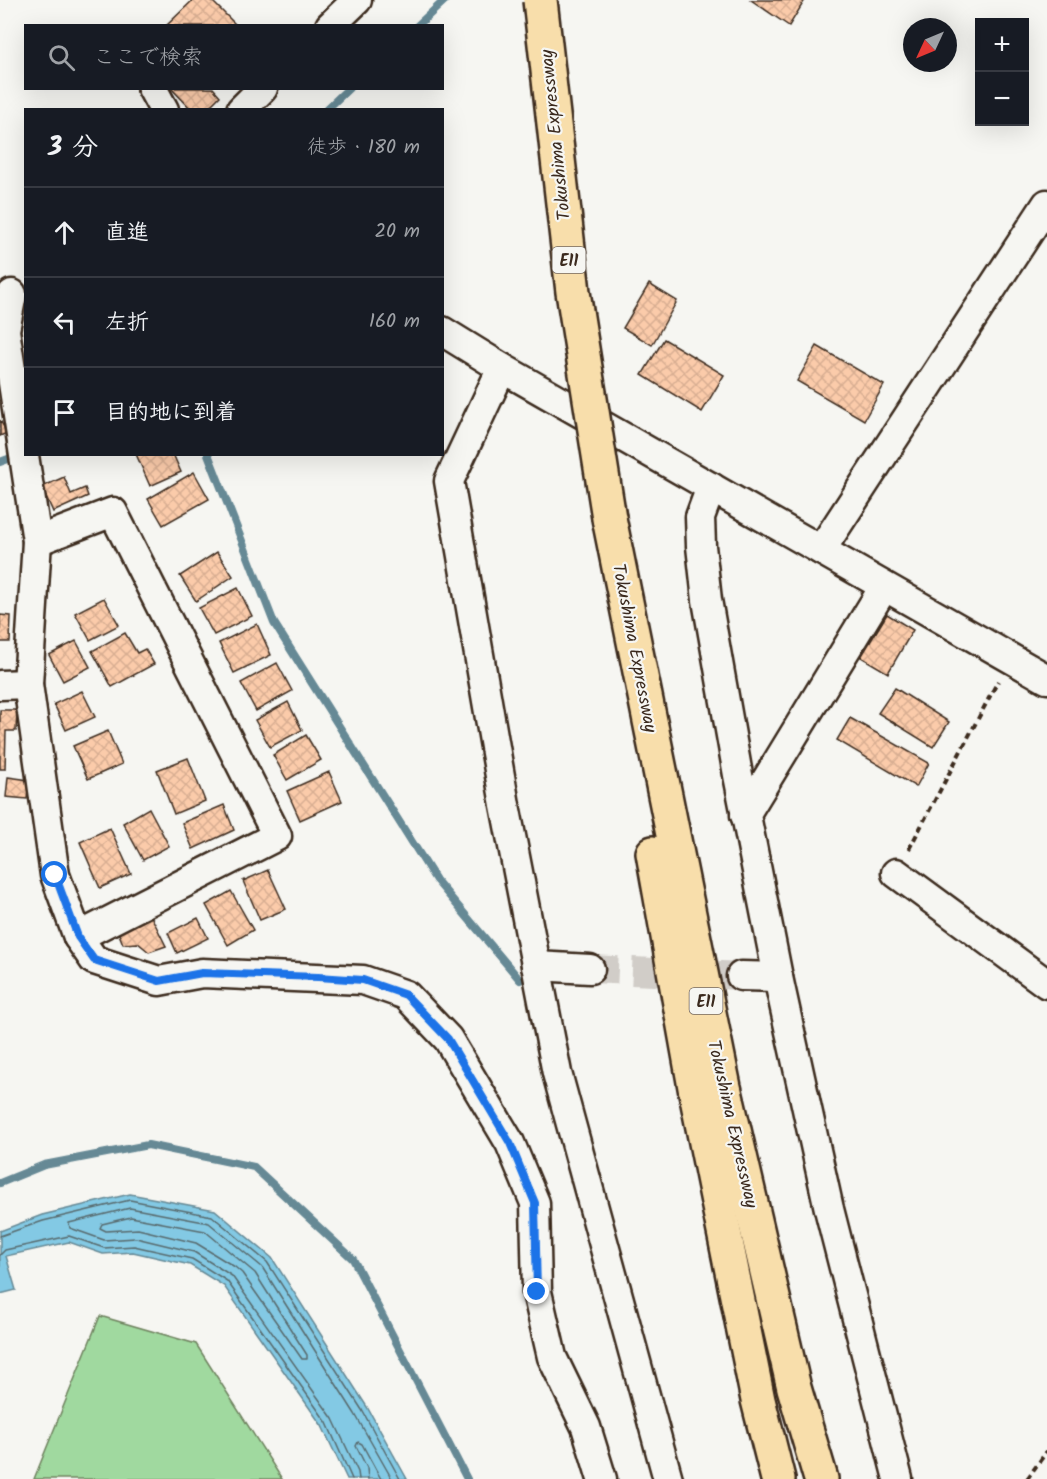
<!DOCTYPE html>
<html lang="ja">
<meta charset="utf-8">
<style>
body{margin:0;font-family:Kalam,"Klee One",sans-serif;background:#242831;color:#f1f3f6}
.controls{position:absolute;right:18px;top:18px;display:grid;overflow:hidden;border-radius:0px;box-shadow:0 6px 24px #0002}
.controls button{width:54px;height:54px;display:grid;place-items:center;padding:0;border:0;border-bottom:2px solid #363941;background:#171b24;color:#f1f3f6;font:30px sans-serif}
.compass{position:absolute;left:903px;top:18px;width:54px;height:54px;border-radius:50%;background:#171b24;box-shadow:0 6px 24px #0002;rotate:226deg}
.stop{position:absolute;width:18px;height:18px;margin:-14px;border:4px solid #1a73e8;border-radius:50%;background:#fff}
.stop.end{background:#1a73e8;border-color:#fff;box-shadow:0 2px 6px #0008}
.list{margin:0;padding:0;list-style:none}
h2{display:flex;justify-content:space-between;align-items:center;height:78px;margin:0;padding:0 24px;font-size:26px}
h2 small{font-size:20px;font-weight:400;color:#9ea1a6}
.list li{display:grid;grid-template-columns:39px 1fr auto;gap:18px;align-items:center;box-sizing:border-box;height:90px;padding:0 24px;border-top:2px solid #363941}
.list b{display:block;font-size:22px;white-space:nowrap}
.list em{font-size:20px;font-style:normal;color:#9ea1a6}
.icon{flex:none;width:33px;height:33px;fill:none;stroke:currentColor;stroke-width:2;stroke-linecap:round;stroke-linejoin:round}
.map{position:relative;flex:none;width:1047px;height:1479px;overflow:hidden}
.search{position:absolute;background:#171b24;box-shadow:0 6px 24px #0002;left:24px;top:24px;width:420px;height:66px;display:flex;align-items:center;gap:15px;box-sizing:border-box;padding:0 21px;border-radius:0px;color:#9ea1a6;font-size:22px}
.panel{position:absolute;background:#171b24;box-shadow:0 6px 24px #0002;left:24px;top:108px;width:420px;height:348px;border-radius:0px}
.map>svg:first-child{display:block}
.garden{fill:#a0d99f;stroke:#6e825e;stroke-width:1.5}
.water{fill:#83c9e4;stroke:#668995;stroke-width:1.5}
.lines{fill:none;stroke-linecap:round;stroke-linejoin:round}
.shore{stroke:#586a6d;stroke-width:1.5}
.stream{stroke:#668995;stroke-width:8}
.building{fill:url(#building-cross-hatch);stroke:#3b2a1e;stroke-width:1.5}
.minor-tunnel{stroke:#d1cdc8;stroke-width:28;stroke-dasharray:28 14;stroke-linecap:butt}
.minor-casing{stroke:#3b2a1e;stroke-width:33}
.highway-casing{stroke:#3b2a1e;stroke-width:38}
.path{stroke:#3b2a1e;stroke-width:4;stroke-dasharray:6 4.5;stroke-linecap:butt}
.minor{stroke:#f6f6f2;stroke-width:28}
.highway{stroke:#f8deab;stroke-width:33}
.highway-bridge-casing{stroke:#3b2a1e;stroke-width:38;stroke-linecap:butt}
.highway-bridge{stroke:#f8deab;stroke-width:33}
.route{stroke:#1a73e8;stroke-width:8}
.labels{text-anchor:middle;stroke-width:4.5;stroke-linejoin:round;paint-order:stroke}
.shield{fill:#f6f6f2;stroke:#73675e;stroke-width:1.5}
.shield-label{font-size:16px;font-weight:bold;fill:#3b2a1e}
.street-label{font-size:18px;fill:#3b2a1e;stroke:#f6f6f2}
</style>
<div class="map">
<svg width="1047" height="1479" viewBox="0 0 1047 1479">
<defs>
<pattern id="building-cross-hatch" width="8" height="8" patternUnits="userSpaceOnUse" patternTransform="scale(1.5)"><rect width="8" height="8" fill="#fbcbaa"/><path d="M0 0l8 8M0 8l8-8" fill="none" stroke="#d8ae92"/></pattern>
</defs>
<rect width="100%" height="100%" fill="#f6f6f2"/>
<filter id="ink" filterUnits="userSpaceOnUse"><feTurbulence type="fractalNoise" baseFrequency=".0167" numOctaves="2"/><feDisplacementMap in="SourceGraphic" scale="12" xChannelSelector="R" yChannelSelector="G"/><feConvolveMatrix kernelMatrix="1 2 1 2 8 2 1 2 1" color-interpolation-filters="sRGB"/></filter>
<g filter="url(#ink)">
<!-- garden -->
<polygon class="garden" points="100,1316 196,1344 282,1479 34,1479"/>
<!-- water -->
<polygon class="water" points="130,1194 215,1210 272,1258 367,1407 407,1479 347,1479 322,1426 224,1286 190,1265 133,1252 103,1254 69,1242 6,1256 16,1290 0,1294 0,1231 42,1215"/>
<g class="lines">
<!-- shore -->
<g class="shore">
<polygon points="131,1217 205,1231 255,1273 307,1355 307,1359 302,1359 242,1273 235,1267 196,1243 138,1229 106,1231 100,1228 102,1224"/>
<polyline points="0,1236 43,1221 130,1200 212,1216 267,1262 362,1410 400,1479"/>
<polyline points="0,1255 5,1250 69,1236 104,1248 134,1246 192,1259 227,1281 327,1423 352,1479"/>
<polyline points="359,1479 358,1472 333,1419 232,1276 194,1252 136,1238 104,1240 70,1228 69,1223 130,1208 209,1223 262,1267 355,1414 392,1479"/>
<polyline points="368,1479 367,1468 356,1446 358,1442 362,1444 381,1479"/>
</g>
<!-- stream -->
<g class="stream">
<polyline points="417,26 445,0"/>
<polyline points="326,110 349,88"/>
<polyline points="208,454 274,623 436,880 520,980"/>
<polyline points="0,462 19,455"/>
<polyline points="0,1183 44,1165 148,1145 254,1167 353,1259 467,1479"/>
</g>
</g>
<!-- building -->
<g class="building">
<polygon points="193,0 211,0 237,26 166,26"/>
<polygon points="751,0 805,0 789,26"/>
<polygon points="171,88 213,88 220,96 206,110 192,110"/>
<polygon points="649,284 677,301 652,345 623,328"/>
<polygon points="664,339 724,375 702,412 642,375"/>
<polygon points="817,346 884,385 864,420 797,381"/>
<polygon points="0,420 7,433 0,436"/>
<polygon points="136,454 173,454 181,472 150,486"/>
<polygon points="194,472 209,499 163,525 148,499"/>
<polygon points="64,477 71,494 85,488 88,496 53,512 42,487"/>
<polygon points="217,552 233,576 196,601 180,576"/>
<polygon points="238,588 252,616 214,635 199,608"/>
<polygon points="104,598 119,625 90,640 75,613"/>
<polygon points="887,614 913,630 888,673 861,657"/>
<polygon points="0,615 11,616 10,642 0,642"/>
<polygon points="257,624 271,655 234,673 219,643"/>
<polygon points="125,633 137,653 145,649 154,664 112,687 92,651"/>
<polygon points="76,641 90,667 63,681 49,655"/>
<polygon points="277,663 292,691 256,711 241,683"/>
<polygon points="895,688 949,722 933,747 878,713"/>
<polygon points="82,691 95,717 66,730 54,704"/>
<polygon points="288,702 302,730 270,747 255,720"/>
<polygon points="0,710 17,710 16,731 6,731 5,769 0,769"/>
<polygon points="850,718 929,763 916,787 837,740"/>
<polygon points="108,731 122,764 88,779 73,746"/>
<polygon points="306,735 321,760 287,780 273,755"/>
<polygon points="188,758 205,801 174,814 157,770"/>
<polygon points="329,772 342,801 300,820 287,791"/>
<polygon points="8,777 29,780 27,799 6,797"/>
<polygon points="224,805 234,830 193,849 182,823"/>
<polygon points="149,808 169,846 143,860 123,823"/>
<polygon points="110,828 131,874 100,888 80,842"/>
<polygon points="268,870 286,909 260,920 243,881"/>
<polygon points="231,891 253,930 228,945 206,905"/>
<polygon points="147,908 166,946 149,952 138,943 123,944 117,929"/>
<polygon points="198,918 208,938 177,953 168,933"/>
</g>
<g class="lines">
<!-- minor-tunnel -->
<polyline class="minor-tunnel" points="590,969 741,976"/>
<defs>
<g id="minor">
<polyline points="330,26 357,0"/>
<polyline points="152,88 164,110"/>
<polyline points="241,110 263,88"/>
<polyline points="12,294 5,330 37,541 28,684 55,875 78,937 94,960 159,981 202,973 363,980 406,995 448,1039 510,1143 535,1203 537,1292 552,1357 586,1427 602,1479"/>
<polyline points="442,331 502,368 1047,679"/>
<polyline points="502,368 449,481 505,805 557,1073 668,1479"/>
<polyline points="711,487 700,517 701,546 707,600 738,775 778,977 829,1209 898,1479"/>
<polyline points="37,541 113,512 277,836 78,937"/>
<polyline points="821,550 1047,204"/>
<polyline points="0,685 28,684"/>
<polyline points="745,815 884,587"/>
<polyline points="896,873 1047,984"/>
<polyline points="536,966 590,969"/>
<polyline points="741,976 778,977"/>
</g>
<g id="highway">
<polyline points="609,518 724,1087 794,1388 821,1479"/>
<polyline points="653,853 696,1093 758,1400 778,1479"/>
</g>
</defs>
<!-- minor casing -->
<use href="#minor" class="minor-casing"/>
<!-- highway casing -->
<use href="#highway" class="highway-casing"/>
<!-- path -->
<g class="path">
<polyline points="909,849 998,681"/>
<polyline points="1027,1479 1047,1451"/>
</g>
<!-- minor -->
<use href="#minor" class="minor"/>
<!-- highway -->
<use href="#highway" class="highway"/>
<defs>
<polyline id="highway-bridge" points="540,0 573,292 609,518"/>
</defs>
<!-- highway-bridge casing -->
<use href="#highway-bridge" class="highway-bridge-casing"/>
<!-- highway-bridge -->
<use href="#highway-bridge" class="highway-bridge"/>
</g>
</g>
<g class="lines" filter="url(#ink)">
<!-- route -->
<polyline class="route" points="55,875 78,937 94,960 159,981 202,973 318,977 363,980 406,995 448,1039 510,1143 535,1203 537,1292"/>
</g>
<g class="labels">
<!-- shield labels -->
<g class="shield">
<rect x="552.5" y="247" width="33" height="26" rx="4.5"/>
<rect x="689.5" y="988" width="33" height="26" rx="4.5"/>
</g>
<g class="shield-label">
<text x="569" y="266">E11</text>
<text x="706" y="1007">E11</text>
</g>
<!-- street labels -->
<g class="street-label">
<text transform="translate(555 135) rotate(-96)" y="6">Tokushima Expressway</text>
<text transform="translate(635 648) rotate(79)" y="6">Tokushima Expressway</text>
<text transform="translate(733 1124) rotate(77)" y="6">Tokushima Expressway</text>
</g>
</g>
</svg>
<div class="controls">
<button>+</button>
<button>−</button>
</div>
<svg class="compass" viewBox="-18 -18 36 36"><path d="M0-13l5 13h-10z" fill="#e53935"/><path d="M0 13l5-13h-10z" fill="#9ea1a6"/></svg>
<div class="stop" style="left:55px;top:875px"></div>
<div class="stop end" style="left:537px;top:1292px"></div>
<div class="search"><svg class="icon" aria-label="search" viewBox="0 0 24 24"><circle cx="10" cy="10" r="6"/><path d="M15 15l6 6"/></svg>ここで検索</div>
<section class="panel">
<h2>3 分<small>徒歩 · 180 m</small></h2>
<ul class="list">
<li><svg class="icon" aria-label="ahead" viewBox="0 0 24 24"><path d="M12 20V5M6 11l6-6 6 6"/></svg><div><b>直進</b></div><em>20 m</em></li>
<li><svg class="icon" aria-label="left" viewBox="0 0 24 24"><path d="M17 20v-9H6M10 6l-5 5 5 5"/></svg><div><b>左折</b></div><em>160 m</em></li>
<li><svg class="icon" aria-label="arrive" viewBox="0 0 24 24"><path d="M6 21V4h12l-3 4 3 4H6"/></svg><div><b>目的地に到着</b></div></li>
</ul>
</section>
</div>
